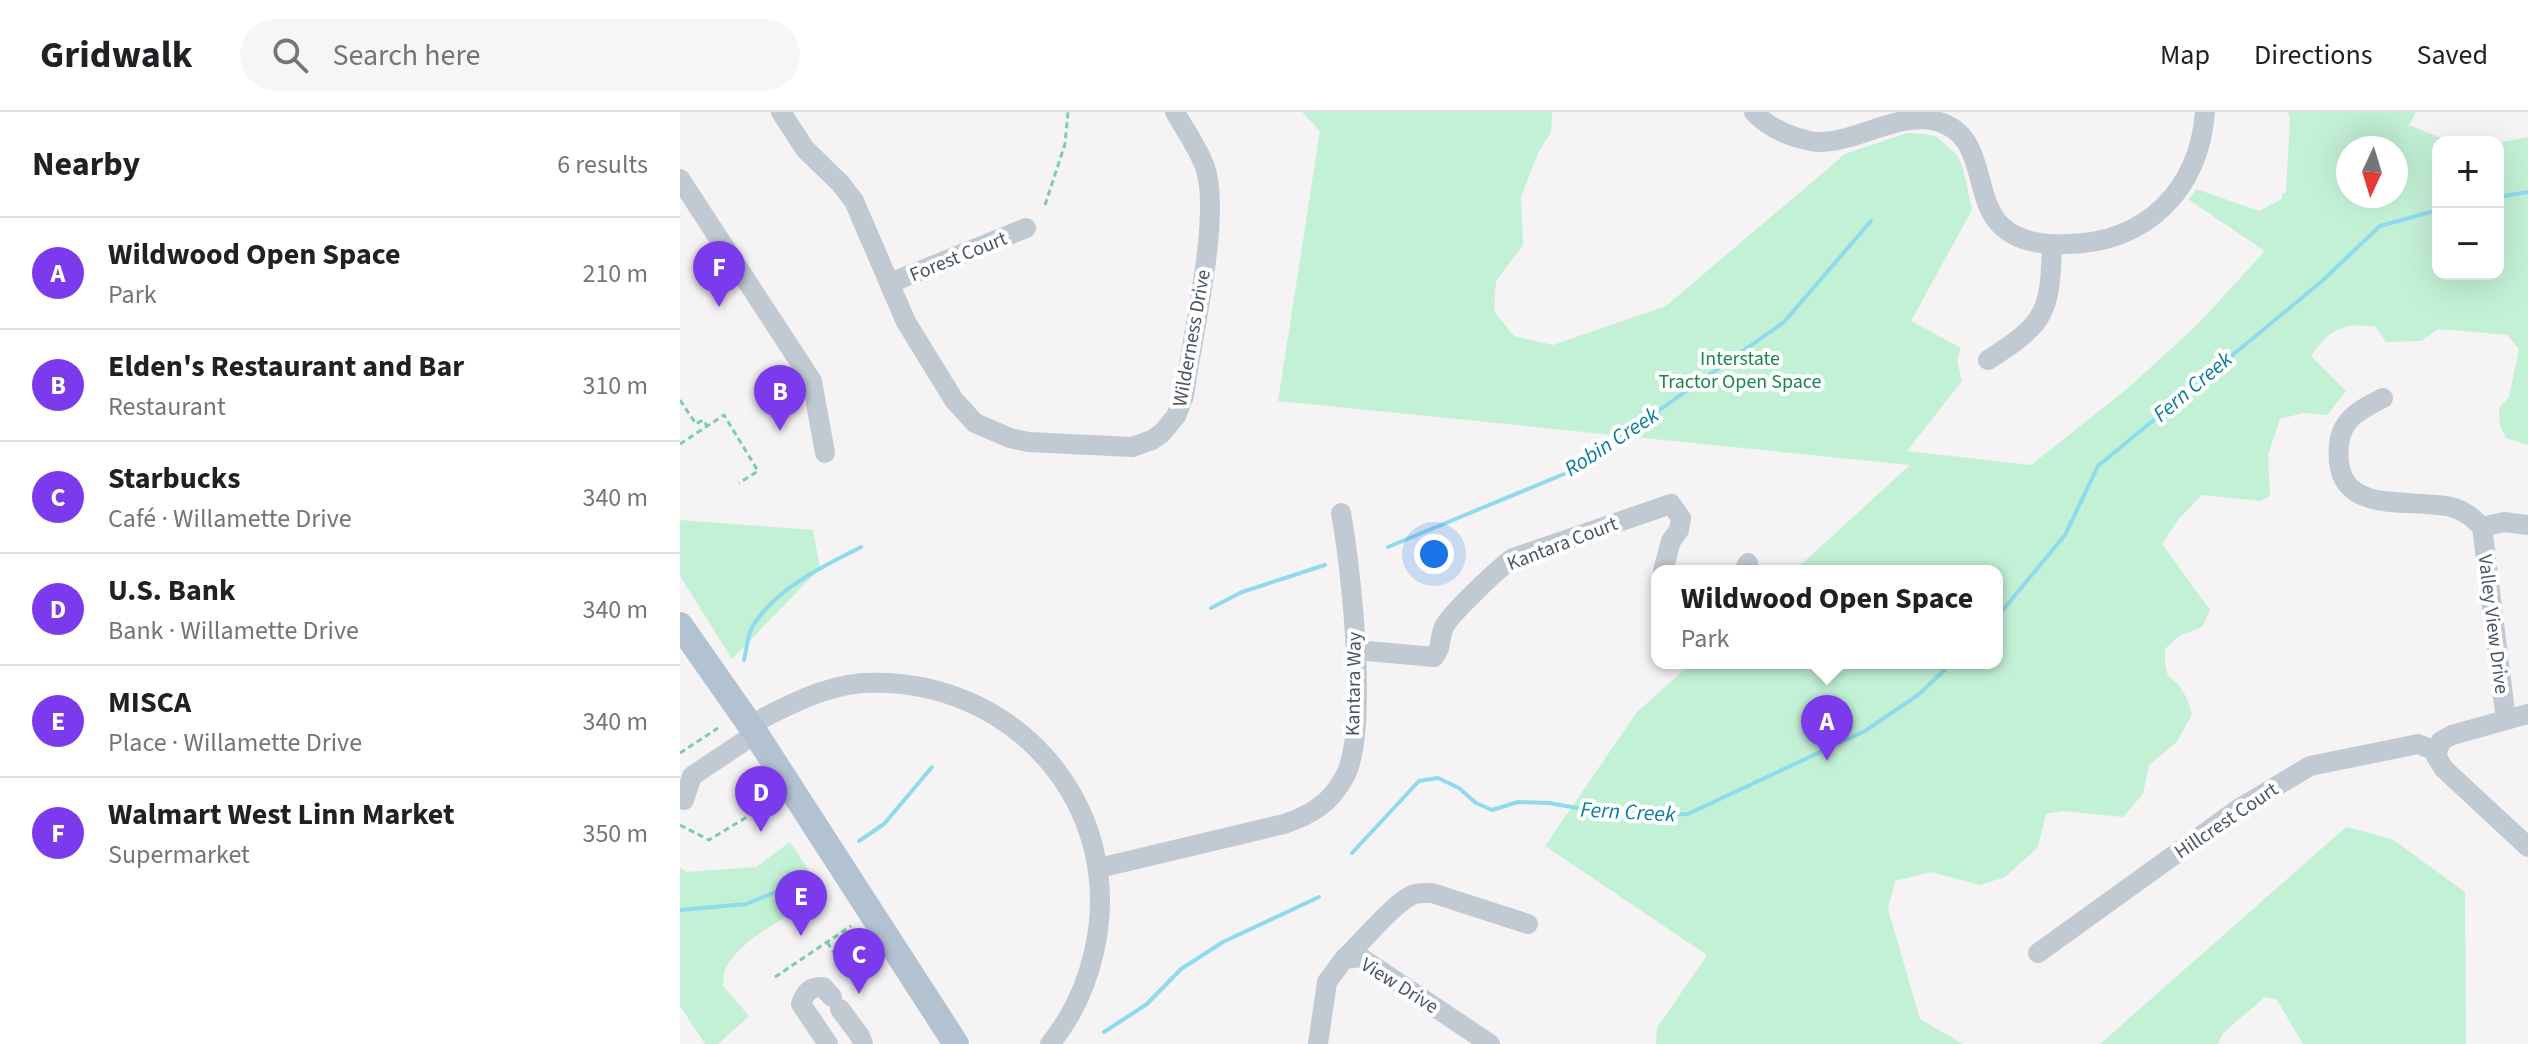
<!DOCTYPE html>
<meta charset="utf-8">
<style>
body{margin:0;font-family:"Source Sans 3",sans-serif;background:#f6f6f6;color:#202124}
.controls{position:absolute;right:24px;top:24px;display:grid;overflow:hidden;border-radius:16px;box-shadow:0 8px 32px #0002}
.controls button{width:72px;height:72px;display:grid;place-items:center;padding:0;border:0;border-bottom:2px solid #e0e0e0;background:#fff;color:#202124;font:40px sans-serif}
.compass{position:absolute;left:1656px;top:24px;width:72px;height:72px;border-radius:50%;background:#fff;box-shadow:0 8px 32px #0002;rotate:184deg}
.you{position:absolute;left:754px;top:442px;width:28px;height:28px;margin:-20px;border:6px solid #fff;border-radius:50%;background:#1a73e8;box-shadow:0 0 0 12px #1a73e833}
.badge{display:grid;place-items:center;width:52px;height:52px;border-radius:50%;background:#7c3aed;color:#fff;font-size:26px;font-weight:700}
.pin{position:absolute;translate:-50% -66px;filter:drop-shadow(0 2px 4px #0008)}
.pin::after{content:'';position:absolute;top:42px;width:28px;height:24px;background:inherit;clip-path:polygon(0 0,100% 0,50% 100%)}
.popup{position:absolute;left:971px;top:453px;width:352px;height:104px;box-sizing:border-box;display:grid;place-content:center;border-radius:16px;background:#fff;filter:drop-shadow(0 2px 6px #0005);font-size:26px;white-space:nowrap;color:#757577}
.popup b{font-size:30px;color:#202124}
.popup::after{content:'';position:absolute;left:50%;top:100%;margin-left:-16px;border:16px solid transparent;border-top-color:#fff}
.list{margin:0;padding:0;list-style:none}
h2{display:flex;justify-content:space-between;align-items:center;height:104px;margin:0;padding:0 32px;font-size:34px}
h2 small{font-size:26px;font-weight:400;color:#757577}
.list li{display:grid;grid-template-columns:52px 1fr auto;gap:24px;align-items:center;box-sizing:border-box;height:112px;padding:0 32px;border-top:2px solid #e0e0e0}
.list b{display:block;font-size:30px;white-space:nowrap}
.list p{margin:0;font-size:26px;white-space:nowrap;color:#757577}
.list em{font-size:26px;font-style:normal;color:#757577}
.icon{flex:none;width:44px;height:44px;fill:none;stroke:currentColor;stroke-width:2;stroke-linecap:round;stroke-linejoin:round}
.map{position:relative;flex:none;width:1848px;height:932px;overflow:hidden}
header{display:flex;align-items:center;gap:48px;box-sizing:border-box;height:112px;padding:0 40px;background:#fff;border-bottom:2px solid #e0e0e0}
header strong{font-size:38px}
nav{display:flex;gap:44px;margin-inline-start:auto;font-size:28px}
.search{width:560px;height:72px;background:#f6f6f6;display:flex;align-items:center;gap:20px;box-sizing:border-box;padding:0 28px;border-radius:44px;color:#757577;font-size:30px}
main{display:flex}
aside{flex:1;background:#fff}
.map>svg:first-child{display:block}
.green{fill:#c3f1d5;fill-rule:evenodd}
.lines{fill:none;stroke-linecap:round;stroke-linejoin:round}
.stream{stroke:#90daee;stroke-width:4}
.path{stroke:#7ad0a6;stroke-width:3;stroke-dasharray:6 4;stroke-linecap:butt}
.minor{stroke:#c1cad2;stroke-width:20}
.major{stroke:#b3c2d1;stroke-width:26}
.labels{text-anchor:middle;stroke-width:8;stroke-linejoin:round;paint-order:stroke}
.street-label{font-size:20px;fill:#4a5661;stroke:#fff}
.park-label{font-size:20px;fill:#17864f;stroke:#fff}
.water-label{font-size:22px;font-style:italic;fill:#0c7c9b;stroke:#fff}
</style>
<header>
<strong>Gridwalk</strong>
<div class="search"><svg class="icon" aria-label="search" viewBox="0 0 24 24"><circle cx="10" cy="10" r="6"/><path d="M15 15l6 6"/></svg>Search here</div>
<nav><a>Map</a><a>Directions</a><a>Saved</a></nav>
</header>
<main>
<aside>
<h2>Nearby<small>6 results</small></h2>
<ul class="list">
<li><span class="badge">A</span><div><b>Wildwood Open Space</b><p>Park</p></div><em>210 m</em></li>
<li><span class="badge">B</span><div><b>Elden's Restaurant and Bar</b><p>Restaurant</p></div><em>310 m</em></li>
<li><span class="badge">C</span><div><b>Starbucks</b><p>Café · Willamette Drive</p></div><em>340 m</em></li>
<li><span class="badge">D</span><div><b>U.S. Bank</b><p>Bank · Willamette Drive</p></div><em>340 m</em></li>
<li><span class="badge">E</span><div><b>MISCA</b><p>Place · Willamette Drive</p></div><em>340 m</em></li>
<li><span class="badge">F</span><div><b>Walmart West Linn Market</b><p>Supermarket</p></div><em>350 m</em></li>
</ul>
</aside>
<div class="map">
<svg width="1848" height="932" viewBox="0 0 1848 932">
<rect width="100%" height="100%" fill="#f5f3f3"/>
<!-- green -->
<g class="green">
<path d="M622,0H872L871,20L858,41L841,85L843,133L816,169L814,199L834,224L873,233L986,194L1165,42L1227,21L1246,22L1257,25L1277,43L1283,56L1292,98L1231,209L1281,236L1277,248L1282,269L1227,339L1351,353L1448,276L1517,213L1585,139L1509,88L1516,77L1579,99L1602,87V82L1606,80L1610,8L1608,0H1736L1729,13L1771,30H1758V162H1818V31L1848,25V333L1826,326L1820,314L1819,296L1829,285L1839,237L1827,223L1759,217L1741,229L1706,230L1696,215C1663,210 1650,217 1631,244L1666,279L1647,303L1623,301L1600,307L1588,343L1590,384L1580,389L1522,383L1498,408L1482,432L1530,498L1522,515L1499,524L1485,537C1484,576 1493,559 1505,583C1508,588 1510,596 1512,602L1497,630L1469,653L1463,682L1443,705L1383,699L1366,702L1358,735L1325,765L1300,773L1251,760L1215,769L1208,797L1240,907L1283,932H976L977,916L1027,843L865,734L957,600L1012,551H1317V459H1114L1230,353L598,289L640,19ZM1716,36V84H1668V36Z"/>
<polygon points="0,408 133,418 140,456 52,547 0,464"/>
<polygon points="1666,715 1712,727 1785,780 1786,932 1623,932 1597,888 1585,885 1544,920 1538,932 1420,932"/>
<path d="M110,730L145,783C113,802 66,822 46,855C43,861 44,868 43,874L69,904L38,932H25L0,894V756L7,760L76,755Z"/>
</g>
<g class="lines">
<!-- stream -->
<g class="stream">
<polyline points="1818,85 1848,80"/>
<polyline points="708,435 896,357 1104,210 1191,109"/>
<polyline points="531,496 562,480 645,453"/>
<polyline points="1317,505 1385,423 1418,354 1641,170 1700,114 1758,98"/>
<path d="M64,548C67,537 67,521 74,512C98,475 144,454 181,435"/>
<polyline points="179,729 204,712 252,655"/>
<polyline points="672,741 739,669 758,666 779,676 796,691 812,698 838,690 869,691 936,703 1008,702 1185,619 1238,583 1272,551"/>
<polyline points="0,798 66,792 118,771"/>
<polyline points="424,920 467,892 501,857 543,830 639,785"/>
</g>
<!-- path -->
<g class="path">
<polyline points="365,93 385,32 388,0"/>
<polyline points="0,288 16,312 23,308 27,314"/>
<polyline points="0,332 44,303 78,359 59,371"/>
<polyline points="0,641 38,616"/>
<polyline points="66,677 79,698"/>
<polyline points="0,713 29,728 90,691"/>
<polyline points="147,830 155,842"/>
<polyline points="164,854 186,841"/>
<polyline points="95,865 171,814"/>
</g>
<!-- minor -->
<g class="minor">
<path d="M101,0L125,37L160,71L174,89L226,210L274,288L295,311L330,326L348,330L452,335L472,328L482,321L496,304L504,284C511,228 542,104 525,55C518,36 505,18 495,0"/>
<path d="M1074,0C1084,11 1100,20 1115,25C1123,27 1131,30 1138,30C1179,30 1216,0 1256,9C1312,23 1288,94 1329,120C1346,131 1367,133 1387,132C1466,131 1519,78 1525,0"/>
<polyline points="0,67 132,269 145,341"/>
<polyline points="210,171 346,116"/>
<path d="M1308,248C1366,211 1370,201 1372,133"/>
<path d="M1703,286C1681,297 1661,307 1659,333C1652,406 1726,385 1771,395C1784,398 1793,406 1802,415"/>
<polyline points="1802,415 1826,608"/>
<polyline points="1802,415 1824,410 1848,413"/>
<polyline points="1064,459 1068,451"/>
<path d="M676,538L754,545C762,536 759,526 764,515C770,502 820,455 833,446L991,392L1001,406L999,418L991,429L983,459"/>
<polyline points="1848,602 1772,623 1761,629 1756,644 1764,657 1848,735"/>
<path d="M70,613C104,595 143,574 183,571C332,563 448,693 414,840C406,875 393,904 370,932"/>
<polyline points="4,688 12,664 75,622"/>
<path d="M419,756L604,712C631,703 651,691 665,664C689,619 671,455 661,401"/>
<polyline points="1358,841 1558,697 1630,654 1738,632 1756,639"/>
<path d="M664,847C682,830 712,793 732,783C739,780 745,781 752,781L848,812"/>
<polyline points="160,897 180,924 183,932"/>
<path d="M148,932L121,892C126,879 130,875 143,875L152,885"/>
<polyline points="638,932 647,870 664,847 680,845 810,932"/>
</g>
<!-- major -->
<polyline class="major" points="0,513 70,613 276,932"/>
</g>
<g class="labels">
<!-- street labels -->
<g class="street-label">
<text transform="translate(278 144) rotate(-22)" y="7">Forest Court</text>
<text transform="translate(511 226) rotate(-80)" y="7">Wilderness Drive</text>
<text transform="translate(882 431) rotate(-21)" y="7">Kantara Court</text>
<text transform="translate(1814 512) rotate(83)" y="7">Valley View Drive</text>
<text transform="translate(673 572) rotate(-89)" y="7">Kantara Way</text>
<text transform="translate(1546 708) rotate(-34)" y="7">Hillcrest Court</text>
<text transform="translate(720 873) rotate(32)" y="7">View Drive</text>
</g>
<!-- park labels -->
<g class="park-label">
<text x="1060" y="253">Interstate<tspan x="1060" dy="23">Tractor Open Space</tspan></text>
</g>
<!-- water labels -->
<g class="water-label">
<text transform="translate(1512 274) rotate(-40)" y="8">Fern Creek</text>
<text transform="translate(931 329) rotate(-33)" y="8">Robin Creek</text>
<text transform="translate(948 699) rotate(3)" y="8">Fern Creek</text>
</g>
</g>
</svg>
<div class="controls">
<button>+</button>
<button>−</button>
</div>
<svg class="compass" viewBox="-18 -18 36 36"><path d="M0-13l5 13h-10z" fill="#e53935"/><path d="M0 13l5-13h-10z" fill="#757577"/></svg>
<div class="you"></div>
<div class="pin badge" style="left:1147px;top:649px">A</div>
<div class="popup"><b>Wildwood Open Space</b>Park</div>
<div class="pin badge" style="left:100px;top:319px">B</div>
<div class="pin badge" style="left:179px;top:882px">C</div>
<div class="pin badge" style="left:81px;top:720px">D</div>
<div class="pin badge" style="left:121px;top:824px">E</div>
<div class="pin badge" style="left:39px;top:195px">F</div>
</div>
</main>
